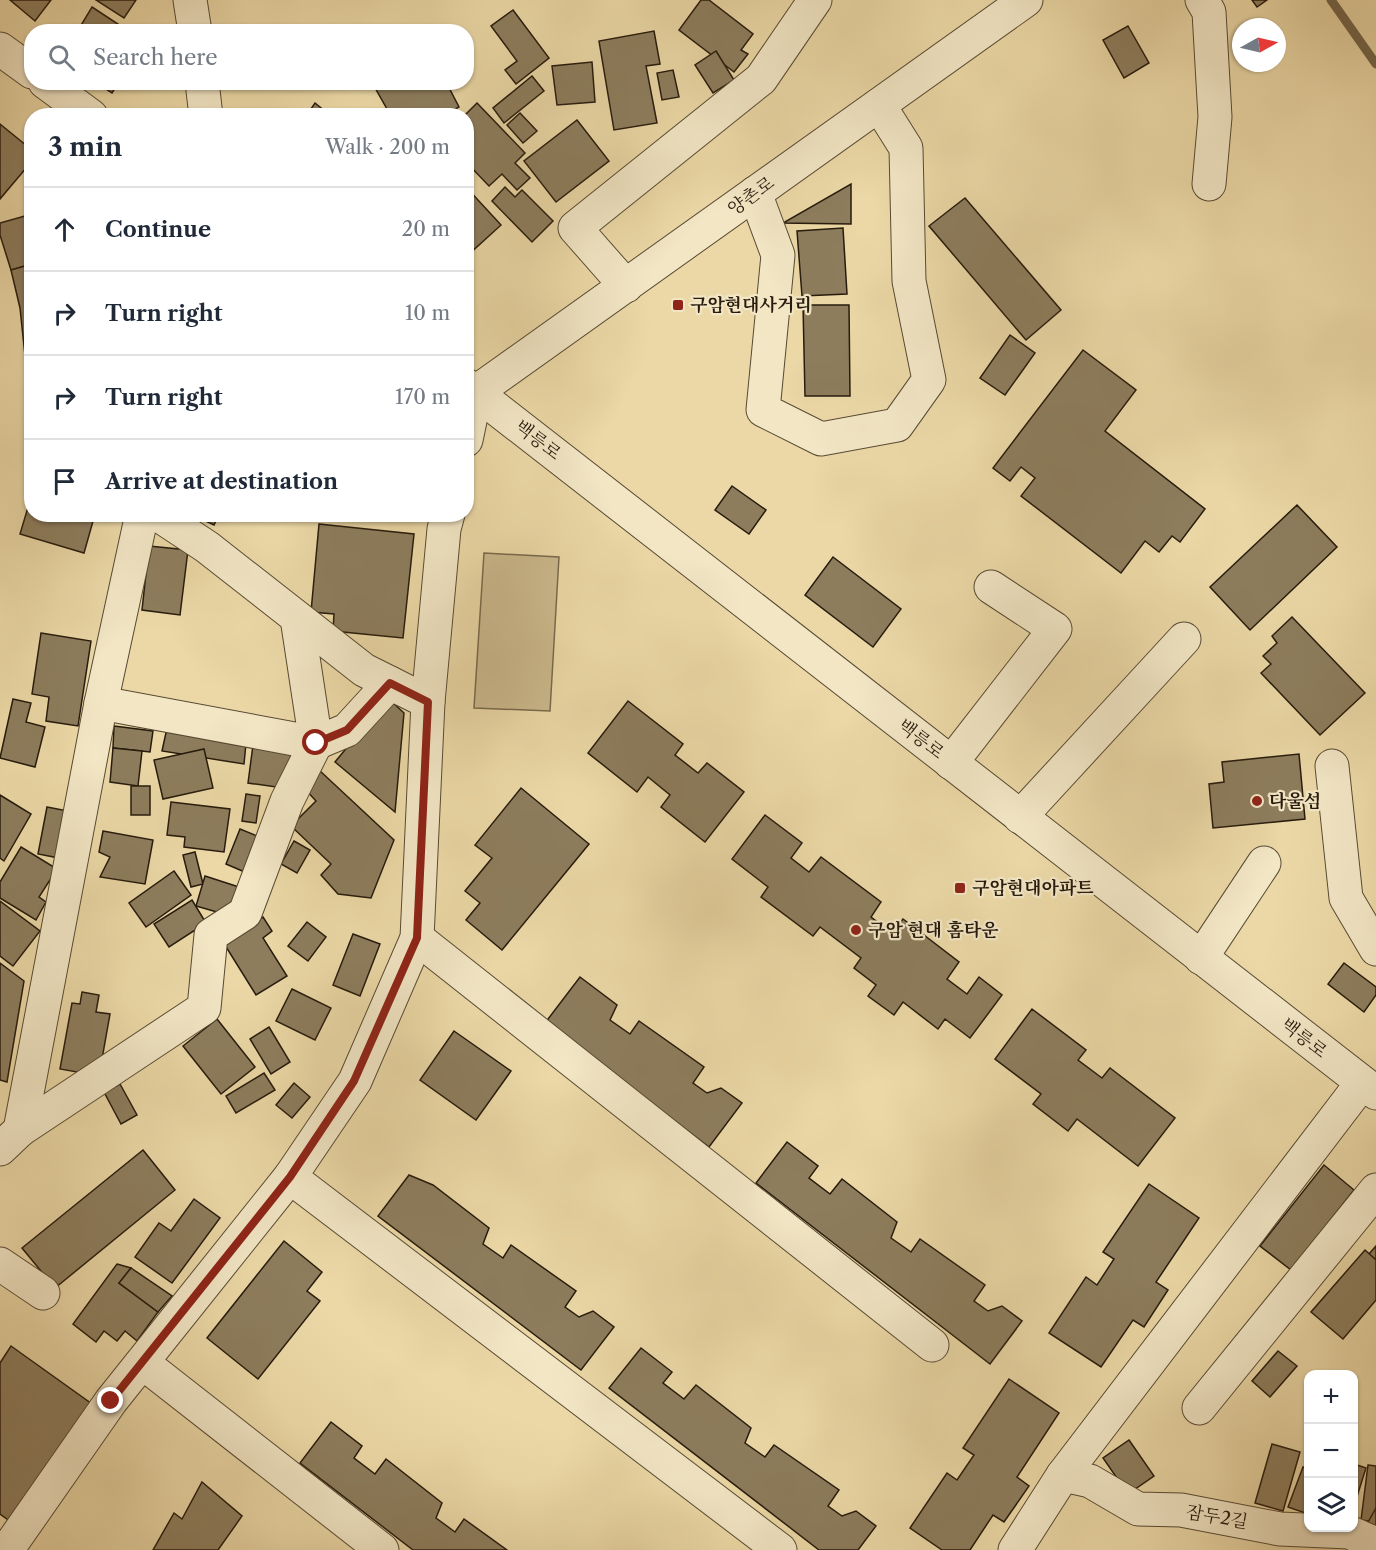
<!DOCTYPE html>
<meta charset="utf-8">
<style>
body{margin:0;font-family:"Libre Caslon Text","Noto Serif KR",serif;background:#f6f6f7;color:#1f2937}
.controls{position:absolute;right:18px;bottom:18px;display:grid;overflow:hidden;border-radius:12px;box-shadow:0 2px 4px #0004}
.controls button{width:54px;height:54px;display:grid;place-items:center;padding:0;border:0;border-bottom:2px solid #e0e1e3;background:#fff;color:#1f2937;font:30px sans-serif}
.compass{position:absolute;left:1232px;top:18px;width:54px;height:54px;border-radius:50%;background:#fff;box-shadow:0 2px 4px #0004;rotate:82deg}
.stop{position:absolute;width:18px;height:18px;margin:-14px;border:4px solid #8f2418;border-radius:50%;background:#fff}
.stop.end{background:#8f2418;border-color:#fff;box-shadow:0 2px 6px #0008}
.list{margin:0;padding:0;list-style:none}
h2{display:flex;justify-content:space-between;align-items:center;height:78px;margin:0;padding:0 24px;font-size:26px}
h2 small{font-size:20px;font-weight:400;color:#747a83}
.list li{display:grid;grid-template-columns:39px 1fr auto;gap:18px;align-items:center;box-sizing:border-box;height:84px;padding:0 24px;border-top:2px solid #e0e1e3}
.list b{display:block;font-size:22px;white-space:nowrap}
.list em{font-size:20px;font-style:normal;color:#747a83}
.icon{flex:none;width:33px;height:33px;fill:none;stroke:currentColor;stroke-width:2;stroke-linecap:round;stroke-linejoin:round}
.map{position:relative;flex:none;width:1376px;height:1550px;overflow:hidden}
.search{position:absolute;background:#fff;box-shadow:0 2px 4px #0004;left:24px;top:24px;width:450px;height:66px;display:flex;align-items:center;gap:15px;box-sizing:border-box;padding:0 21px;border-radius:24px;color:#747a83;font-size:22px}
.panel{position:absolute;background:#fff;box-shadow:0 2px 4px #0004;left:24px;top:108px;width:450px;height:414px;border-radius:24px}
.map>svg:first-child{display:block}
.green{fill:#cab88c;stroke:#786a4c;stroke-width:1.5}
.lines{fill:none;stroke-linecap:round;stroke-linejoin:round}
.stream{stroke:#74664a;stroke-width:9}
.building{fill:#8d7d5d;stroke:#271b0d;stroke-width:1.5}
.minor-casing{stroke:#584a33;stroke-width:35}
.minor{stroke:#f2e6c5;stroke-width:33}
.route{stroke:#8f2418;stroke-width:8}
.poi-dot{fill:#8f2418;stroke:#f2e6c5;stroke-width:2}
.labels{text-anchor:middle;stroke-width:4.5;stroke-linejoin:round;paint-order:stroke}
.street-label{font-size:18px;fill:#271b0d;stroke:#f2e6c5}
.poi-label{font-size:18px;font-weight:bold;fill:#271b0d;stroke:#f2e6c5;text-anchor:start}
</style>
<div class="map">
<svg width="1376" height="1550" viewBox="0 0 1376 1550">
<rect width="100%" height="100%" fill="#ebd8a6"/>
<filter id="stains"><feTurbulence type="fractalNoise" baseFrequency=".00333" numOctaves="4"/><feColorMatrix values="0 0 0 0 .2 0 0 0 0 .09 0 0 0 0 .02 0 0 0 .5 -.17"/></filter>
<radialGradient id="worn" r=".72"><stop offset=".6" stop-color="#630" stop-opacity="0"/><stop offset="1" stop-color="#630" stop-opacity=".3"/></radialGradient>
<!-- green -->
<polygon class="green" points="484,553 559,557 550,711 474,708"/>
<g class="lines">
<!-- stream -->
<polyline class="stream" points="1331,0 1376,64"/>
</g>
<!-- building -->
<g class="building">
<polygon points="10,0 51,0 35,21"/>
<polygon points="96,0 136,0 124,18"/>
<polygon points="701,0 709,0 753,34 741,50 748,54 734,72 679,30"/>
<polygon points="1252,0 1267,0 1257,7"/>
<polygon points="92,7 130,32 77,32"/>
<polygon points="513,10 549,58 516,84 505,70 517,61 491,26"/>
<polygon points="1128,26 1149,63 1124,78 1103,40"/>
<polygon points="654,31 660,64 646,66 657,123 614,130 599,41"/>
<polygon points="716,51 734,80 713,93 695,65"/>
<polygon points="592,62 595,102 557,105 552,66"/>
<polygon points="673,70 679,97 662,100 657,73"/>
<polygon points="532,76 544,91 504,123 493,108"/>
<polygon points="95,82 119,82 112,93"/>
<polygon points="380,82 446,82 459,107 443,116 391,116 374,86"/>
<polygon points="315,103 331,116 306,116"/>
<polygon points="477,103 525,153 515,163 530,178 517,190 502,174 489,186 466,162 466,116 464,116"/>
<polygon points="520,113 537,131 523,143 507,125"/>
<polygon points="577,120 609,161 556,202 524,161"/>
<polygon points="0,124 32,150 32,161 0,199"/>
<polygon points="851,184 851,224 783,223"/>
<polygon points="466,187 501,225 468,255 466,254"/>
<polygon points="505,187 515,197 522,190 553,221 532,242 492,201"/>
<polygon points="965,198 1061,310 1026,340 929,226"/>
<polygon points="32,214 32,264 11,270 0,235 0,223"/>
<polygon points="843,228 847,294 802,296 797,231"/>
<polygon points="32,264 32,365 26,365 20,308 11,270"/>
<polygon points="803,305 849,305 850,396 805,396"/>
<polygon points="1010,335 1035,353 1005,395 980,378"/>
<polygon points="1083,350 1136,390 1105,431 1205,509 1180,542 1172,536 1159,552 1145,541 1121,573 1021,496 1035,478 1021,467 1010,481 993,468"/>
<polygon points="732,486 766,510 749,534 715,510"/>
<polygon points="32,494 32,514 95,514 84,553 20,534"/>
<polygon points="1297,505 1337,547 1250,630 1210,587"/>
<polygon points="191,514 219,514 214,525"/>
<polygon points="319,524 414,534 403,638 333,631 334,614 311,612"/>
<polygon points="149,546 188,550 180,615 142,610"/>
<polygon points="833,557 901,609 873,647 805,595"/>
<polygon points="1292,617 1365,693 1320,735 1261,673 1271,664 1263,656 1277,643 1272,636"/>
<polygon points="41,633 91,641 78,726 46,721 49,697 32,694"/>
<polygon points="388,698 404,713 395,812 335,762"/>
<polygon points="13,699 31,703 26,722 45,727 35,767 0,758"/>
<polygon points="628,701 683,744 675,755 698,773 707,763 744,792 705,842 661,807 670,795 648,777 637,792 588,753"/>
<polygon points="114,726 153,731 150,752 113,748"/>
<polygon points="167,728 246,743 244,764 162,751"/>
<polygon points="253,745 295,750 290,789 248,783"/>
<polygon points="113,748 142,751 138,786 110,782"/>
<polygon points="204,749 213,788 163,799 154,760"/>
<polygon points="1299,754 1305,819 1213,828 1209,784 1224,782 1222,762"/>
<polygon points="319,770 394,840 371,898 338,894 321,875 331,864 291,826 316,801 304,788"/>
<rect x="131" y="786" width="19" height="29"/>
<polygon points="521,788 589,844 502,950 466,920 480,903 465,891 492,858 475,845"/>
<polygon points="246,794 260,796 256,823 242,821"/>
<polygon points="0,795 31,814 4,861 0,858"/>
<polygon points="171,802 230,809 224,852 184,847 185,837 167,835"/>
<polygon points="47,807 68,811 59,858 38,854"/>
<polygon points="765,815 802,843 791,858 809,872 821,857 881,902 871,917 892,933 903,919 959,962 947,979 967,994 979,977 1002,995 970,1038 945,1019 938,1029 903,1002 894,1015 868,996 876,985 854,968 861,958 820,927 813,936 761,897 768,887 732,859"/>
<polygon points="240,829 262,838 247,873 226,864"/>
<polygon points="103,831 153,840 145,884 100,877 110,857 99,852"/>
<polygon points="294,841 310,850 297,873 281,864"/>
<polygon points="21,847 57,869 39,897 46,902 36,920 0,898 0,882"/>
<polygon points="195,852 203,884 191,887 183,855"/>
<polygon points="174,871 191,895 146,927 129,903"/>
<polygon points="205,876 239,887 231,916 196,906"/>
<polygon points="192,900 206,923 169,947 154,924"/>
<polygon points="0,901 40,931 13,966 0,956"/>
<polygon points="263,917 272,931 263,938 287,976 256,995 223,942"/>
<polygon points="307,922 326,937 308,961 288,946"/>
<polygon points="353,934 380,944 360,996 333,985"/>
<polygon points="0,963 24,981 7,1082 0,1080"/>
<polygon points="1344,963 1376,987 1376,995 1364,1012 1328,984"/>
<polygon points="580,977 617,1005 610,1020 630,1034 639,1021 704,1067 693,1083 707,1093 721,1088 742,1103 709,1147 545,1023"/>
<polygon points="292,989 331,1008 315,1040 276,1021"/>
<polygon points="82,992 99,995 96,1012 110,1014 99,1076 60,1069 72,1003 80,1004"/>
<polygon points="1032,1009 1086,1050 1078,1060 1102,1078 1110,1068 1175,1118 1138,1166 1077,1119 1068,1131 1033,1104 1041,1094 995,1059"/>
<polygon points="217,1019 255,1067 221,1094 183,1046"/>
<polygon points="269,1027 290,1062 271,1074 250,1039"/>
<polygon points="454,1031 511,1071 476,1120 420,1080"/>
<polygon points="264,1073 275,1090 236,1113 226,1096"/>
<polygon points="294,1083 310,1097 292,1118 276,1105"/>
<polygon points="120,1084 137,1115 121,1124 104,1092"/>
<polygon points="787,1142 818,1166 809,1178 830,1194 842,1179 897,1222 891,1238 911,1252 920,1239 985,1285 974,1301 988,1311 1002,1306 1022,1321 990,1364 756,1183"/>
<polygon points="143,1150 175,1190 55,1288 22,1248"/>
<polygon points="1324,1165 1354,1190 1291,1270 1260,1246"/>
<polygon points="409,1175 433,1185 489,1228 483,1244 503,1258 511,1245 576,1291 565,1307 579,1317 593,1311 614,1327 581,1370 378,1216"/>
<polygon points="1149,1184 1199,1218 1156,1282 1168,1290 1144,1327 1133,1320 1101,1367 1049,1333 1086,1277 1097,1285 1114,1259 1103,1252"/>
<polygon points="194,1199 220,1218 172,1283 135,1257 159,1223 171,1231"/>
<polygon points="284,1241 322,1272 307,1291 320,1301 258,1379 207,1338"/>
<polygon points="1376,1246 1376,1260 1369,1254"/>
<polygon points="1365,1250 1376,1260 1376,1300 1343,1339 1311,1312"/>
<polygon points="117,1264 131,1268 119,1283 158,1312 137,1341 125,1331 117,1341 104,1331 96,1342 73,1324"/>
<polygon points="131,1268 172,1296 158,1312 119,1283"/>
<polygon points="11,1346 92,1404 11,1522 0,1514 0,1363"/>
<polygon points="641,1348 672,1372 663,1383 684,1399 696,1385 751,1428 745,1443 765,1457 774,1445 839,1490 828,1506 842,1516 856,1511 876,1526 858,1550 819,1550 609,1388"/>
<polygon points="1278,1351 1297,1366 1270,1397 1252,1381"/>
<polygon points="1009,1379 1059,1413 1017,1477 1029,1486 1004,1522 993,1515 970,1550 942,1550 910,1528 947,1473 957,1480 974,1455 963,1448"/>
<polygon points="331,1422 362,1446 354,1458 375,1474 386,1459 442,1503 436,1518 455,1532 464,1519 507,1550 413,1550 300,1463"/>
<polygon points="1129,1440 1154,1476 1128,1494 1103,1458"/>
<polygon points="1272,1444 1300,1452 1283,1511 1255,1503"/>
<polygon points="1354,1464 1366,1468 1354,1506"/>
<polygon points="1368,1465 1376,1466 1376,1522 1361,1520"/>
<polygon points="1303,1467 1308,1469 1308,1514 1288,1507"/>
<polygon points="202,1482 242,1516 218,1550 153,1550 174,1513 182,1519"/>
<polygon points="1376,1508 1376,1529 1367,1524"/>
</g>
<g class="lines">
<defs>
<g id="minor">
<polyline points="190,0 195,32"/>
<polyline points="1202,0 1209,12 1215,117 1209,184"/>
<polyline points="0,49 32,72"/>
<polyline points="45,82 91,116"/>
<polyline points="202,82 206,116"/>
<polyline points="755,193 778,255 763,410 821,439 897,425 929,380 909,281 906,148 879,105"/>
<polyline points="626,286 575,228 761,79 815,0"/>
<polyline points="466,385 1376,1093"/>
<polyline points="466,440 476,392 1026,0"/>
<polyline points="157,514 207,547 364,670 428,702"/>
<polyline points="297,618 316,743 347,730 390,683"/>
<polyline points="951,763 1055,629 991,587"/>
<polyline points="1332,766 1346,898 1376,949"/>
<polyline points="1020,817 1184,639"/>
<polyline points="417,938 932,1345"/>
<polyline points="1201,958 1264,863"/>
<polyline points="20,1130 204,1008 211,935 245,913 287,801 316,743 101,703"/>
<polyline points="0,1149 20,1130 101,703 142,514"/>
<polyline points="290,1177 780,1550"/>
<polyline points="0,1264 43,1293"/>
<polyline points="143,1363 382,1550"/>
<polyline points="1199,1408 1376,1190"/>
<polyline points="1063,1475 1090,1481 1138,1509 1181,1510 1280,1529 1349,1532 1376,1544"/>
<polyline points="7,1550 111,1401 290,1177 355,1081 417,938 428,702 444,529 448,514"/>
<polyline points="1015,1550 1063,1475 1362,1083"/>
</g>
</defs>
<!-- minor casing -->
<use href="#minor" class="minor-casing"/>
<!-- minor -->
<use href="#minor" class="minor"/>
</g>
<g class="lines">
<!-- route -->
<polyline class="route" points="111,1401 290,1177 354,1081 417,938 428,702 390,683 347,730 316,743"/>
</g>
<!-- markers -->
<g class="poi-dot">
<rect x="672" y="299" width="12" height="12" rx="3"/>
<circle cx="1257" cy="801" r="6"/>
<rect x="954" y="882" width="12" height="12" rx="3"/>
<circle cx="856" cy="930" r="6"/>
</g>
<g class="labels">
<!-- street labels -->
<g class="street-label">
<text transform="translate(751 196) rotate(-36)" y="6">양촌로</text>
<text transform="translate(538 440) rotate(38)" y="6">백릉로</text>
<text transform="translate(921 739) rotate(38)" y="6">백릉로</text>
<text transform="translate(1304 1038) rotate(38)" y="6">백릉로</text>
<text transform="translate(1217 1517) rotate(10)" y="6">잠두2길</text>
</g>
<!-- poi labels -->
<g class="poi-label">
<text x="690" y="311">구암현대사거리</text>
<text x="1269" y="807">다울섬</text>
<text x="972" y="894">구암현대아파트</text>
<text x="868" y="936">구암 현대 홈타운</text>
</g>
</g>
<rect width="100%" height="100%" filter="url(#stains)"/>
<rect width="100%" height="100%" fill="url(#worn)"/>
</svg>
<div class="controls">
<button>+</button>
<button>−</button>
<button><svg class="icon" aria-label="layers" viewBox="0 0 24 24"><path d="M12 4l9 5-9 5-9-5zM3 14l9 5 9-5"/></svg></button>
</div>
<svg class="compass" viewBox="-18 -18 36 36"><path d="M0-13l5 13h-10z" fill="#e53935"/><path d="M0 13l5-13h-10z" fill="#747a83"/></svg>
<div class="stop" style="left:316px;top:743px"></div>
<div class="stop end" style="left:111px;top:1401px"></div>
<div class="search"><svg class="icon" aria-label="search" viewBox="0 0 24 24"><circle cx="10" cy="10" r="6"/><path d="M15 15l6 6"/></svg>Search here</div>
<section class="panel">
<h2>3 min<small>Walk · 200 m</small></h2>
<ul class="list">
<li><svg class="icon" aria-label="ahead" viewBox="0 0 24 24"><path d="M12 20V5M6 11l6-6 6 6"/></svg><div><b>Continue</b></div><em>20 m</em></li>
<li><svg class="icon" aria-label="right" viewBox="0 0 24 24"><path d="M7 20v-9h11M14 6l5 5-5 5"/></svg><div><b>Turn right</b></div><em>10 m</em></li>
<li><svg class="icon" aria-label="right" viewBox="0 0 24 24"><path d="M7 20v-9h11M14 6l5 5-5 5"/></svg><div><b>Turn right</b></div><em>170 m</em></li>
<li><svg class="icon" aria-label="arrive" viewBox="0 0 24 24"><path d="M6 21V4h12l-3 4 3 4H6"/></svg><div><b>Arrive at destination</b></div></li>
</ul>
</section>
</div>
